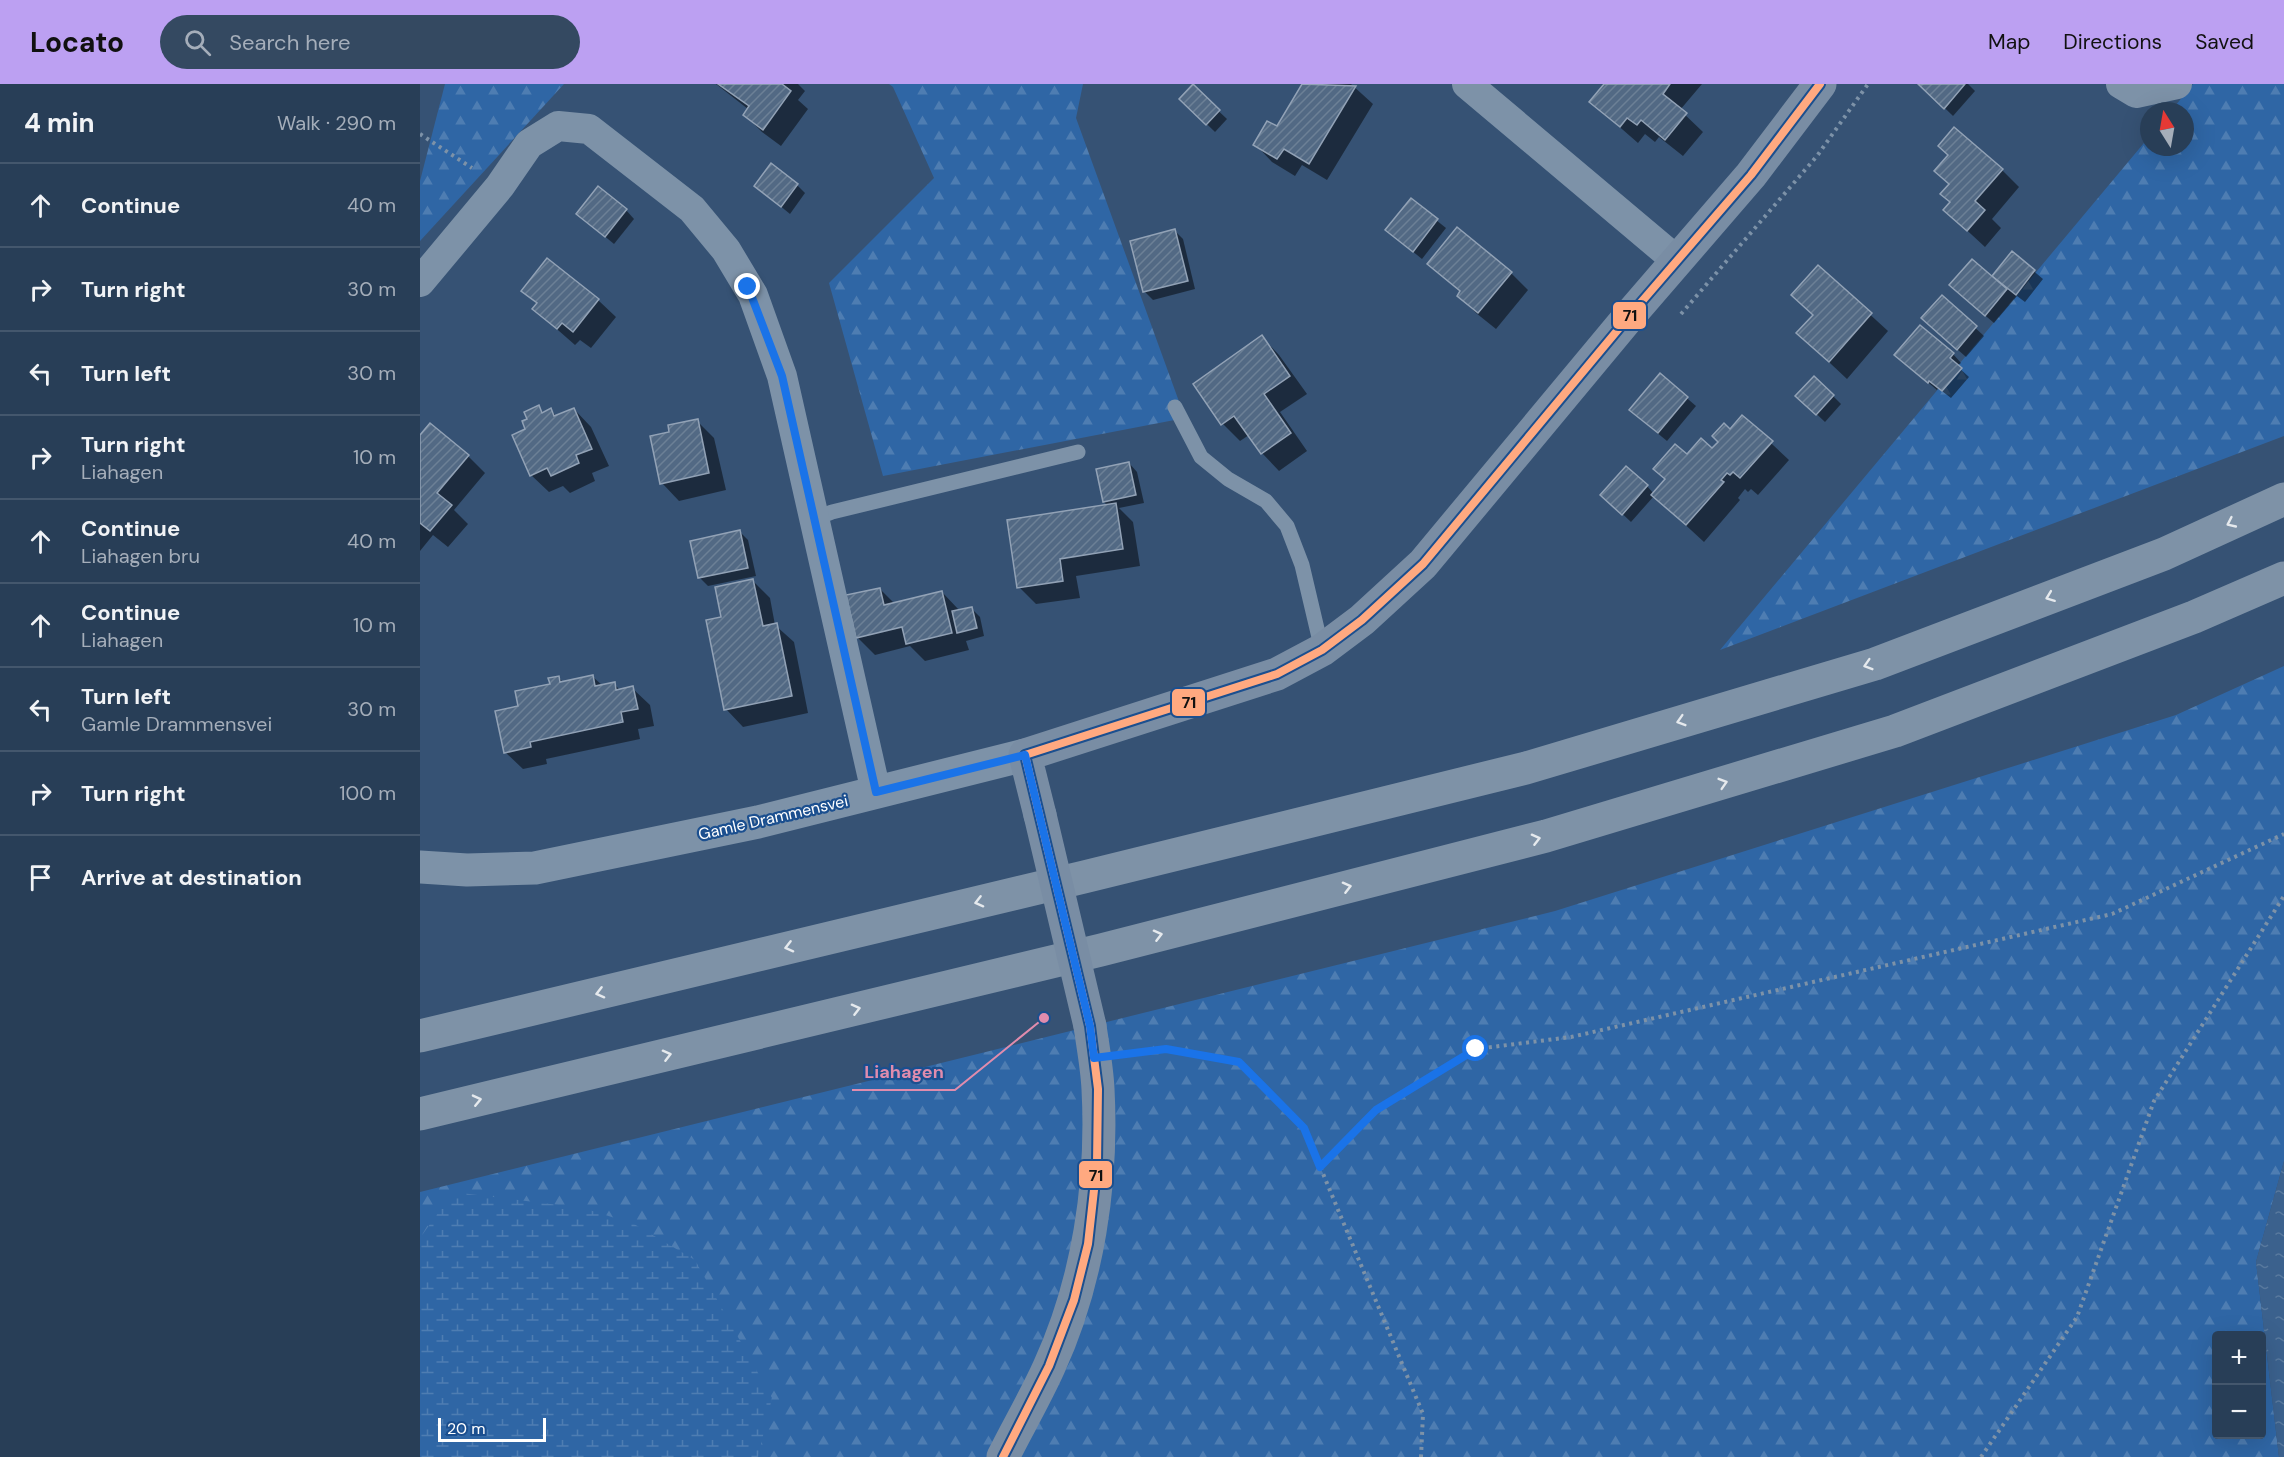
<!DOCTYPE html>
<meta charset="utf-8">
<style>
body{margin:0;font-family:"DM Sans",sans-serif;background:#344961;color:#f1f3f6}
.controls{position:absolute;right:18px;bottom:18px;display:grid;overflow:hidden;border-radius:6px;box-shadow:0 6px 24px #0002}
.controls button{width:54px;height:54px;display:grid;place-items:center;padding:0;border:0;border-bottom:2px solid #44576d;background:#283e57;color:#f1f3f6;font:30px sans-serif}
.compass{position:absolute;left:1720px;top:18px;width:54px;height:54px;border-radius:50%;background:#283e57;box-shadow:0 6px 24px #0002;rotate:349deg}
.scale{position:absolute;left:18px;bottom:15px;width:108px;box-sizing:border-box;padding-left:6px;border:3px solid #fff;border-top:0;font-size:16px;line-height:21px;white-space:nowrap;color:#fff;-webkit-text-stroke:4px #1b4f8f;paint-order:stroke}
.stop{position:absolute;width:18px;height:18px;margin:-14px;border:4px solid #1a73e8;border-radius:50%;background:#fff}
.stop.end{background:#1a73e8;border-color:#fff;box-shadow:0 2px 6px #0008}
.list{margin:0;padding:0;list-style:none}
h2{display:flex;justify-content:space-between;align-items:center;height:78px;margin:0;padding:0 24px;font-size:26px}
h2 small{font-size:20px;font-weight:400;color:#a5aeba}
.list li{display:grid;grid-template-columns:39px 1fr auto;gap:18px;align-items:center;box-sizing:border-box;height:84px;padding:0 24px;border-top:2px solid #44576d}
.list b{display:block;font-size:22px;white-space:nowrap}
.list p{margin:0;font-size:20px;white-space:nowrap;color:#a5aeba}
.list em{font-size:20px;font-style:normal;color:#a5aeba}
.icon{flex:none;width:33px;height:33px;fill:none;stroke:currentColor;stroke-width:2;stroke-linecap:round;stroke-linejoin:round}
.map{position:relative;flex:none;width:1864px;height:1373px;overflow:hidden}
header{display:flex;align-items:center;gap:36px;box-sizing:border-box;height:84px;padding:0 30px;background:#bca0f2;color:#111}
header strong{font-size:28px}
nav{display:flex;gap:33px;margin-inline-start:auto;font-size:21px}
.search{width:420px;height:54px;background:#344961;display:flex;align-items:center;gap:15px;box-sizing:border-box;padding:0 21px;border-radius:33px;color:#a5aeba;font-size:22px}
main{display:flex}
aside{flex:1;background:#283e57}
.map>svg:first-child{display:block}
.forest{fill:url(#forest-firs);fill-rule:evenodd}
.wetland{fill:url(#wetland-marsh)}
.water{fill:url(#water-ripples)}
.shadow{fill:#0007}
.building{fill:url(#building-hatch);stroke:#92a2b6;stroke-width:1.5}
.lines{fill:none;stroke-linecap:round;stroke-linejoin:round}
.path{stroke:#7d92a8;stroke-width:4;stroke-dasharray:3 4.5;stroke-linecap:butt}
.service{stroke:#7d92a8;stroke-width:15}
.minor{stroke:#7d92a8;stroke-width:30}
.tertiary{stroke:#7d92a8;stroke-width:33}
.secondary{stroke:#798da4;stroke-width:33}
.motorway{stroke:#7e92a7;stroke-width:33}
.secondary-bridge{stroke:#798da4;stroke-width:33}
.bus-1-casing{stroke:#1b4f8f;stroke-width:12}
.bus-1{stroke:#ffa980;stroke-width:8}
.oneway{stroke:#e5e9ed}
.route{stroke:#1a73e8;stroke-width:8}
.labels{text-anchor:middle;stroke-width:4.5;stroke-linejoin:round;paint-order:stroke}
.street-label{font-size:16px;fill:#fff;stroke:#1b4f8f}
.leader{fill:none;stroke:#e08cad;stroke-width:2}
.callout-dot{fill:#e08cad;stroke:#1b4f8f;stroke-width:2}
.callout-label{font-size:18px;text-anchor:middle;font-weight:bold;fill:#e08cad;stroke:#1b4f8f;stroke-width:4.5;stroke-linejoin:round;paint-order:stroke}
.line-badge{stroke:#1b4f8f;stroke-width:2}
.pale-badge-label{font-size:16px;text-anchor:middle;font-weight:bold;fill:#111}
</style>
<header>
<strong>Locato</strong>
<div class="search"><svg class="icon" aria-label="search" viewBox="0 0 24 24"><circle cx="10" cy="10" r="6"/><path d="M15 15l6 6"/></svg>Search here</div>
<nav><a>Map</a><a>Directions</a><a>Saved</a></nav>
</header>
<main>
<aside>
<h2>4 min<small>Walk · 290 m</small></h2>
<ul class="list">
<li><svg class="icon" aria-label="ahead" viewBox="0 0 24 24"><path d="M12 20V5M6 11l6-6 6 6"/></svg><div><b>Continue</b></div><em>40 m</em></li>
<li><svg class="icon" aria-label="right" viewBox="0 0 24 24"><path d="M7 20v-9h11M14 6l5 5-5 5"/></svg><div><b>Turn right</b></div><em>30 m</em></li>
<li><svg class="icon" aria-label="left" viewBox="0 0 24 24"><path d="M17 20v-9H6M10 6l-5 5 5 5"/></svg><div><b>Turn left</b></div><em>30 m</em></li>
<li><svg class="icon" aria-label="right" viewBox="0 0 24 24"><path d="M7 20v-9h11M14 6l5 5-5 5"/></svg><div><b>Turn right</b><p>Liahagen</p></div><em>10 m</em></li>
<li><svg class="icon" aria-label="ahead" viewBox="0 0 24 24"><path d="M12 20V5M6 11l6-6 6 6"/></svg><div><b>Continue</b><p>Liahagen bru</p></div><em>40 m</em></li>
<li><svg class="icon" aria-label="ahead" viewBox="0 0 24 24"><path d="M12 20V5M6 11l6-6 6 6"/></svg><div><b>Continue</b><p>Liahagen</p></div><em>10 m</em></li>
<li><svg class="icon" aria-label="left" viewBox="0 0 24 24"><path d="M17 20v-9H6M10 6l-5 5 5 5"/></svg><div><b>Turn left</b><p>Gamle Drammensvei</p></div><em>30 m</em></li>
<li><svg class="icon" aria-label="right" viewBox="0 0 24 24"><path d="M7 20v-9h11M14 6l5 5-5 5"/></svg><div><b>Turn right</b></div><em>100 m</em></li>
<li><svg class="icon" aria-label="arrive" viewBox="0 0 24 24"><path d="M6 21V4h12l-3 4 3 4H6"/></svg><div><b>Arrive at destination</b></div></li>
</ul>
</aside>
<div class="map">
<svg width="1864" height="1373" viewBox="0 0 1864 1373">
<defs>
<pattern id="forest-firs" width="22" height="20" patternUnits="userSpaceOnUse" patternTransform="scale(1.5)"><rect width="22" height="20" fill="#2f66a5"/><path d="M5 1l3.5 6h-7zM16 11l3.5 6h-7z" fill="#4e7db2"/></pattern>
<pattern id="wetland-marsh" width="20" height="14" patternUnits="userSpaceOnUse" patternTransform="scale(1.5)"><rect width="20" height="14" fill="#2f66a5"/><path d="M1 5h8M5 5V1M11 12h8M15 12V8" fill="none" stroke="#4e7db2"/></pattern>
<pattern id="water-ripples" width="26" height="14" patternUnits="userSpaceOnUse" patternTransform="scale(1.5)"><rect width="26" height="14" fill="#3b618d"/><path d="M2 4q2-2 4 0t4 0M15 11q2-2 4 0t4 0" fill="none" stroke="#58799e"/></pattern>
<pattern id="building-hatch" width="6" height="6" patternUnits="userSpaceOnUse" patternTransform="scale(1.5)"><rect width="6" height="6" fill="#526984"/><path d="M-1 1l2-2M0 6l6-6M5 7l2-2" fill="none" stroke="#6c8096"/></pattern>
</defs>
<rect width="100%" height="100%" fill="#365274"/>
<!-- forest -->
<g class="forest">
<polygon points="25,0 144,0 0,157 0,97"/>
<polygon points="469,0 663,0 656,34 765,334 463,392 409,199 514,94 473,3"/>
<polygon points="1773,0 1864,0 1864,352 1300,566 1729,53 1729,63 1765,63 1765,27 1751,27"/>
<path d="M1864,582V1077L1836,1178L1859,1373H0V1108L1135,827L1756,631ZM1796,1252H1842V1350H1796Z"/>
</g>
<!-- wetland -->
<polygon class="wetland" points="33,1108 163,1124 214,1140 275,1176 352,1314 338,1373 0,1373 0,1154"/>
<!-- water -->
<polygon class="water" points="1864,1077 1864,1373 1859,1373 1836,1178"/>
<!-- shadow -->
<g class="shadow">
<polygon points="296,0 378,0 385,7 378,16 388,25 361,62 342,48 325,31 328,25"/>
<polygon points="884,0 931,0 953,20 907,96 882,81 875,92 852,78 835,60 857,44"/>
<polygon points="1185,0 1282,0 1260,26 1283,48 1263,72 1239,53 1235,58 1225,50 1218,59 1171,18"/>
<polygon points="1500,0 1548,0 1555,7 1533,32"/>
<polygon points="773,3 807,35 795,48 761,15"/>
<polygon points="1582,86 1599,103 1572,135 1581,144 1565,163 1525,126 1531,118"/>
<polygon points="377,101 385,109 370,130 336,102"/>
<polygon points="991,116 1026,144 1002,175 976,154"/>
<polygon points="206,126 214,135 194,160 158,130"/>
<polygon points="755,147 763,155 775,205 733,216 724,207"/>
<polygon points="1592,169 1623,195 1605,218 1597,212 1574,239 1540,210 1572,195"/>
<polygon points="1009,180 1091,189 1108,206 1076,245 1056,229 1039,212 1041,209"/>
<polygon points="1398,183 1468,247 1427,295 1378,249 1394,232"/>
<polygon points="103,207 178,216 196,233 171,264 160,256 155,261 114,225 118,221"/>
<polygon points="1522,213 1564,252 1546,273 1511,242"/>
<polygon points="842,253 859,271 887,310 860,328 887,367 859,387 842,369 829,351 820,357 803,340 775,300"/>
<polygon points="1533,270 1541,279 1537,282 1549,293 1531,314 1518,304 1517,306 1485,279"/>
<polygon points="1240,291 1276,322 1247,357 1219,334"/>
<polygon points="1413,312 1421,320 1405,338 1386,320"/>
<polygon points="118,323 124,329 131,326 137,333 154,325 171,343 189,382 172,389 175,397 150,409 143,402 129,408 111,391 107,346 109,336"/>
<polygon points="1323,333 1369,376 1338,411 1331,405 1328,408 1325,405 1318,414 1320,416 1284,458 1234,412 1211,438 1191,419 1227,402 1234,410 1267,373 1292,366"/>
<polygon points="277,337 294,354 306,406 259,417 242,399"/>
<polygon points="0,353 48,372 65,389 34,426 48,440 28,463 13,451 0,467"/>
<polygon points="709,379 717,388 724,419 699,424 713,438 720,482 656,492 660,514 616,520 599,503 688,422 684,418"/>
<polygon points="319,447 328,456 336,492 288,502 280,494 272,458"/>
<polygon points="333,497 350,514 355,541 374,558 388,629 323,643 306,625 303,534"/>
<polygon points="460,505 475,520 522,508 539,526 552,525 560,533 564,552 546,557 549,566 505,577 490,562 455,571 437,553"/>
<polygon points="172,592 183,602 194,600 201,607 212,604 230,621 234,642 218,645 220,655 126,675 127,680 103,685 85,668 100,623 138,593 143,598"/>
</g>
<!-- building -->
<g class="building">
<polygon points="298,0 362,0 371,7 343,46 323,31 329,22"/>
<polygon points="773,0 800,26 786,41 759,15"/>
<polygon points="882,0 936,2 889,80 864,65 857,75 833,61 847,37 857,42"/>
<polygon points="1184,0 1250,0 1243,10 1267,29 1245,56 1221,36 1217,41 1207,34 1200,43 1169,18"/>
<polygon points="1498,0 1545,0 1524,25"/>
<polygon points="1534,43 1583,85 1555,117 1565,126 1547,147 1523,126 1530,118 1520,110 1529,100 1514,87 1528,71 1518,62"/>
<polygon points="351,79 378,100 361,123 334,102"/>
<polygon points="178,102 207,125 185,153 156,130"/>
<polygon points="991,114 1018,135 993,168 965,146"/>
<polygon points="1037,143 1092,188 1058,229 1037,212 1040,207 1007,180"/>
<polygon points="755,145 768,197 723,208 710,157"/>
<polygon points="1592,167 1615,186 1596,211 1572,192"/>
<polygon points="127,174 179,215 153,248 142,239 137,245 112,225 117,219 101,207"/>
<polygon points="1552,175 1587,205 1565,232 1529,201"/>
<polygon points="1398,181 1452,229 1409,278 1376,249 1393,231 1371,211"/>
<polygon points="1522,211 1557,242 1537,266 1501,234"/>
<polygon points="1500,241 1534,269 1530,274 1542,284 1522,307 1509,297 1508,299 1474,271"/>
<polygon points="842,251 870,292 844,310 871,349 841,370 814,332 801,341 773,300"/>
<polygon points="1240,289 1268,313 1238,349 1209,326"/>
<polygon points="1394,292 1414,311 1396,331 1375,312"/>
<polygon points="119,321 122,329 131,324 134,332 154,324 172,365 156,371 159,379 131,392 127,384 110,392 92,351 105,345 102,337 107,335 104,328"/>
<polygon points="1322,331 1353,357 1320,394 1313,388 1310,391 1307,389 1301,396 1304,398 1266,441 1231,411 1245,395 1233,385 1255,360 1267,370 1281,354 1292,364 1298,358 1292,352 1304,339 1310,345"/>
<polygon points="278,335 289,389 240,400 230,352 249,348 248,341"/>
<polygon points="10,339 49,371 17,409 32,421 10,447 0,439 0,351"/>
<polygon points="709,378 716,411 683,418 676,385"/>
<polygon points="1206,382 1228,401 1202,431 1180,411"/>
<polygon points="696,419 703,465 640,475 643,497 597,504 587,436"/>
<polygon points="320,446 328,484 278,494 270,457"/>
<polygon points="333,495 343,542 357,539 372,612 304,626 286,536 301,533 295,503"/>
<polygon points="460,504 464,521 522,507 532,549 486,560 482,543 436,554 426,511"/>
<polygon points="552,523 557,544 537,549 532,527"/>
<polygon points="173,591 175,602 195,598 196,606 213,602 218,625 201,628 203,638 110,658 111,663 84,669 75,627 98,622 95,607 130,600 128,594 139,592 140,598"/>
</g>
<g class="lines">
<!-- path -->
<g class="path">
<polyline points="0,50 52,84"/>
<polyline points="1261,230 1397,72 1448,0"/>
<polyline points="708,970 746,965 818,978 884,1044 1003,1330 1001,1373"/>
<polyline points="900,1083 956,1026 1056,965 1151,953 1692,830 1864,750"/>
<polyline points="1561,1373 1657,1233 1734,1017 1864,812"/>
</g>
<!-- service -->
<g class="service">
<polyline points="755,323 781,373 808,395 846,417 867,442 882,481 902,566"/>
<polyline points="394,435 412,428 658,368"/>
</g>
<!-- minor -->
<g class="minor">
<polyline points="1047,0 1256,176"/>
<polyline points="1701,0 1716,9 1757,0"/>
<polyline points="0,198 80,102 109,60 138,42 169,45 272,125 306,166 333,211 362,292 456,708"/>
</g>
<!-- tertiary -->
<polyline class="tertiary" points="0,783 47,786 115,784 338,738 605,671"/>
<!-- secondary -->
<g class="secondary">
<polyline points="620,731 605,671 857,590 902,566 942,536 1003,480 1211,230 1331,91 1400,0"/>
<path d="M583,1373C598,1343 615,1314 629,1283C668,1198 683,1099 678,1005C677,984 673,963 670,942"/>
</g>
<!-- motorway -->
<g class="motorway">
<polyline points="0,952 664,793 1106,684 1455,580 1744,470 1864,415"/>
<polyline points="0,1030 681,866 1126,752 1475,647 1774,533 1864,494"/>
</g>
<!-- secondary-bridge -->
<polyline class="secondary-bridge" points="620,731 670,942"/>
<defs>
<polyline id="bus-1" points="583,1373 629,1282 654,1216 668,1160 677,1079 678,1005 670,942 605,671 857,590 902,566 942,536 1003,480 1211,230 1331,91 1400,0"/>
</defs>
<!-- bus-1 casing -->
<use href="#bus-1" class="bus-1-casing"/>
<!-- bus-1 -->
<use href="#bus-1" class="bus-1"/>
</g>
<!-- one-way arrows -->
<defs><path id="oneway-chevron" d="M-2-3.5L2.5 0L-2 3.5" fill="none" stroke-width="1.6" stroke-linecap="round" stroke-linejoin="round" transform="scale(1.5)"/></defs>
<g class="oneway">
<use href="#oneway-chevron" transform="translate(1811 439) rotate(155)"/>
<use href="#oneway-chevron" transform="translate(1630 513) rotate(159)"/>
<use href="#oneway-chevron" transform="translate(1448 581) rotate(163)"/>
<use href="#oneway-chevron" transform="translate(1261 637) rotate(163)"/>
<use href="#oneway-chevron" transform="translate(1303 699) rotate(-17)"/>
<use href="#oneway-chevron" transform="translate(1116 755) rotate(-14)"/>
<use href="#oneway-chevron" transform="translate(927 803) rotate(-14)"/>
<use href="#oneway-chevron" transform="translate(559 818) rotate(166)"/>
<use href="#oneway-chevron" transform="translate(738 851) rotate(-14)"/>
<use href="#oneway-chevron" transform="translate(369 863) rotate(166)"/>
<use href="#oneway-chevron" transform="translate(180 909) rotate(166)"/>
<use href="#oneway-chevron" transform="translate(436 925) rotate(-14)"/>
<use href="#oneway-chevron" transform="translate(247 971) rotate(-14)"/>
<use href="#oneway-chevron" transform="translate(57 1016) rotate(-13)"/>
</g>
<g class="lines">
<!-- route -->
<polyline class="route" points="328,203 362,292 456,708 605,671 670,942 674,974 746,965 819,978 884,1044 900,1083 956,1026 1056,965"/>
</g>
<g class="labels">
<!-- street labels -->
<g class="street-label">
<text transform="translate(353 733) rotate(-13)" y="6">Gamle Drammensvei</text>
</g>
</g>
<!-- callouts -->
<path class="leader" d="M624 934L535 1006H432"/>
<circle class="callout-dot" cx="624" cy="934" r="6"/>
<g class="callout-label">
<text x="484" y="994">Liahagen</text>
</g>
<g class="line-badge">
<rect x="1192" y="217" width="35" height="29" rx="6" fill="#ffa980"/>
<rect x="751" y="604" width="35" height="29" rx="6" fill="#ffa980"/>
<rect x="658" y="1076" width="35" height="29" rx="6" fill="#ffa980"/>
</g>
<g class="pale-badge-label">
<text x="1210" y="237">71</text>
<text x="769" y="624">71</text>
<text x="676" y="1097">71</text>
</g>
</svg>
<div class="controls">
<button>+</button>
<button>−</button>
</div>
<svg class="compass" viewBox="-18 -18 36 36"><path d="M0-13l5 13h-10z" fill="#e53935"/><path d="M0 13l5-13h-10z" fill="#a5aeba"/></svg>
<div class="scale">20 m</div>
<div class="stop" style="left:1056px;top:965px"></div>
<div class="stop end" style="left:328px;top:203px"></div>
</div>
</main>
